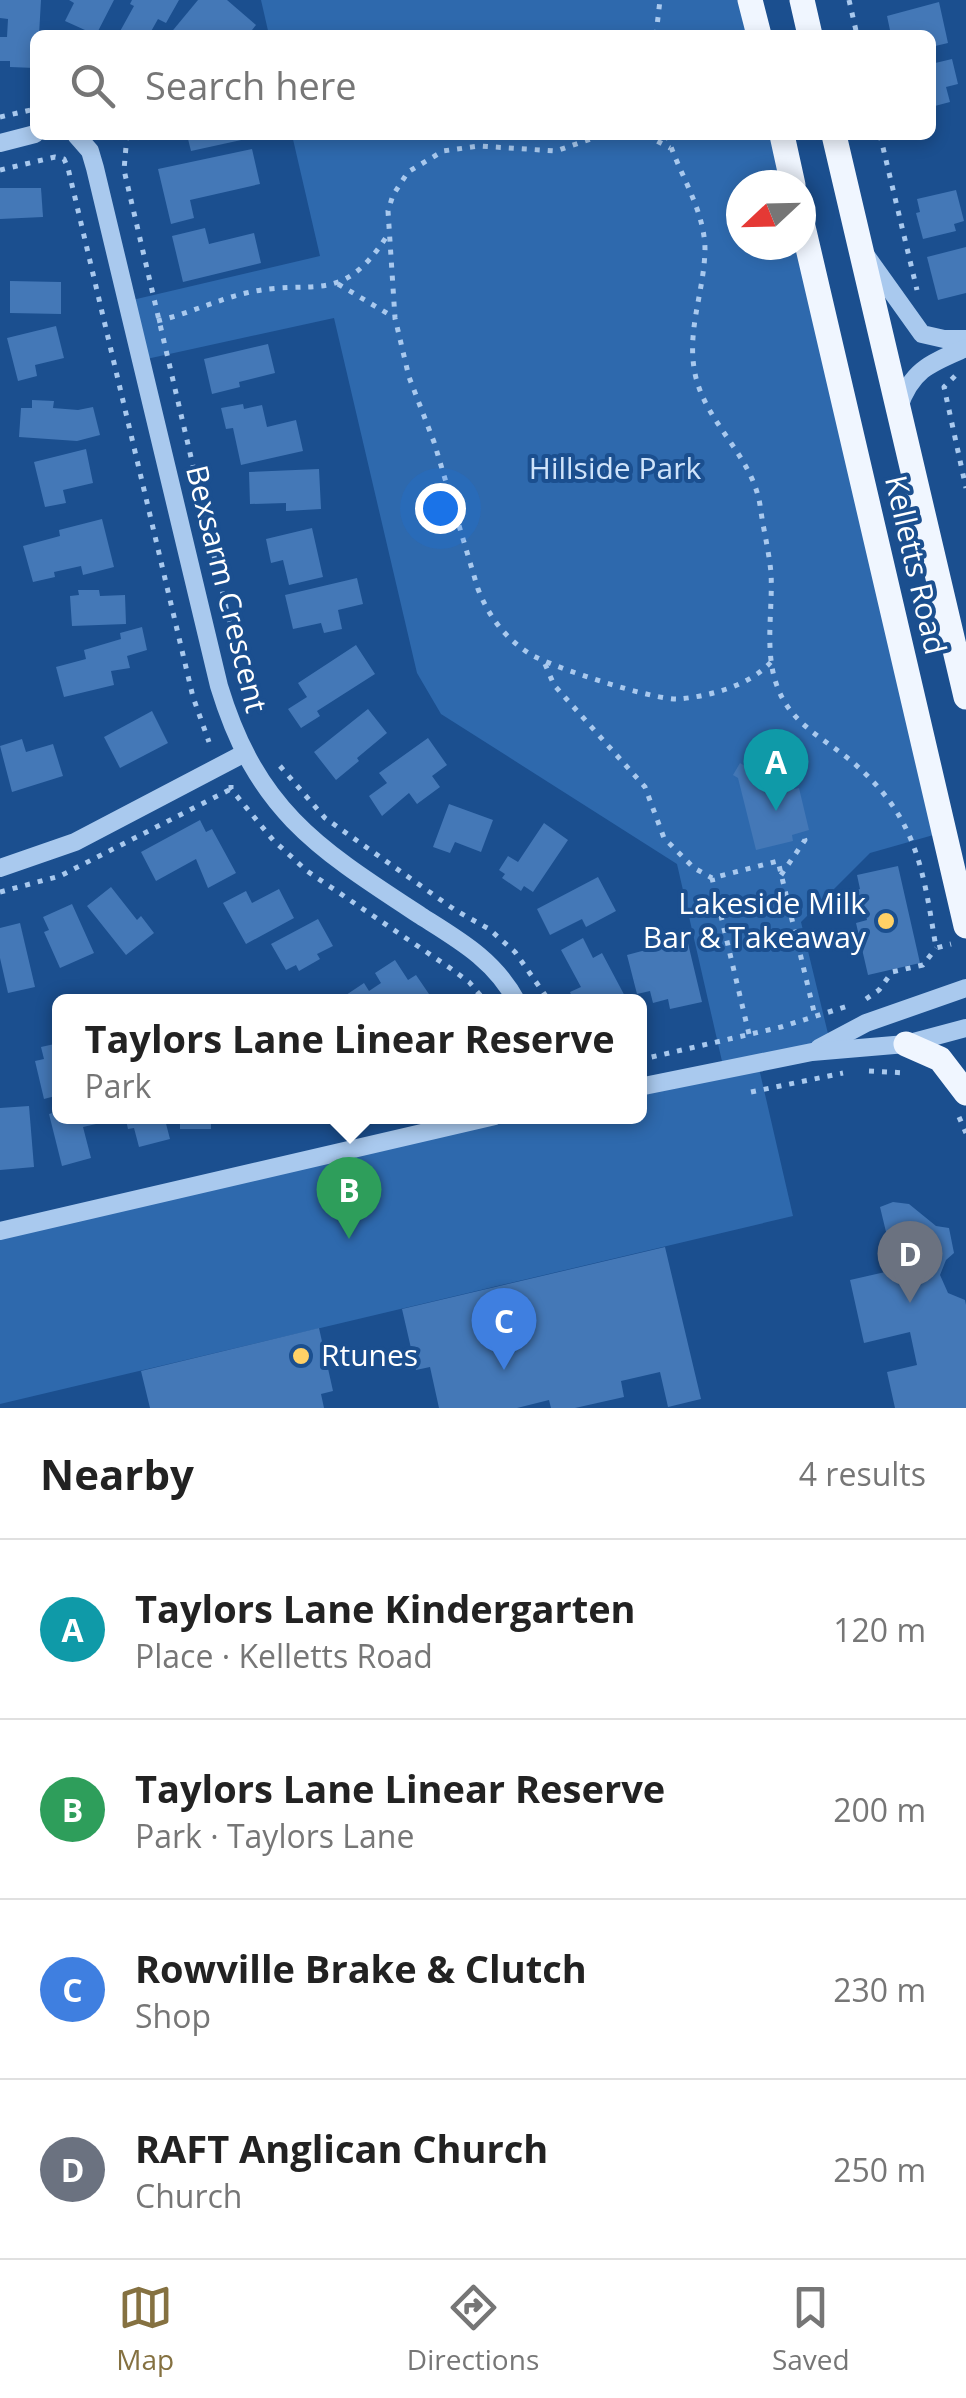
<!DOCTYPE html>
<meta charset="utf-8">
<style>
body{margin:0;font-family:"Open Sans",sans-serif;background:#f6f6f6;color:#222}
.compass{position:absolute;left:726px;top:170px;width:90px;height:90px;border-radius:50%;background:#fff;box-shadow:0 5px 15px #0003;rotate:248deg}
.you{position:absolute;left:440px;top:508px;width:35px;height:35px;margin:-25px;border:8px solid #fff;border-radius:50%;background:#1a73e8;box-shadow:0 0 0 15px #1a73e833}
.badge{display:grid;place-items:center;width:65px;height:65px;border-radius:50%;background:#857141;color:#fff;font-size:32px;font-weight:700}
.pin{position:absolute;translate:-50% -82px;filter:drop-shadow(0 2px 5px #0008)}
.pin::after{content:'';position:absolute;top:52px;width:35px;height:30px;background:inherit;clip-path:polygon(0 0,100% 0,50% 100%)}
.popup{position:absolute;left:52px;top:994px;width:595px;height:130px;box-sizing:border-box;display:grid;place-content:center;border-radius:15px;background:#fff;filter:drop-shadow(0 2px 8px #0005);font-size:32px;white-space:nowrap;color:#767676}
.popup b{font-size:38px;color:#222}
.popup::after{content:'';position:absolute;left:50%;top:100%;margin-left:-20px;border:20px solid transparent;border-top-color:#fff}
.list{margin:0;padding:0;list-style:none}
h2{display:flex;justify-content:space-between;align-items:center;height:130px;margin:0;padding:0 40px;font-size:42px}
h2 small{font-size:32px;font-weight:400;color:#767676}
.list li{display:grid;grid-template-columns:65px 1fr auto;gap:30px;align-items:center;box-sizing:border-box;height:180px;padding:0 40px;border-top:2px solid #e0e0e0}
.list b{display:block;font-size:38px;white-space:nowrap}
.list p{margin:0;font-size:32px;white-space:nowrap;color:#767676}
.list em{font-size:32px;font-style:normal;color:#767676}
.icon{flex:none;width:55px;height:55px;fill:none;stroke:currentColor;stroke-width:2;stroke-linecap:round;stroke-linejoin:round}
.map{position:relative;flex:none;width:966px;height:1408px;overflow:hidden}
.search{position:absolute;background:#fff;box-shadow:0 5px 15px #0003;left:30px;right:30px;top:30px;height:110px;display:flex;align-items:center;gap:25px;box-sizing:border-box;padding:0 35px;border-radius:15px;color:#767676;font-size:38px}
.sheet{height:850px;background:#fff}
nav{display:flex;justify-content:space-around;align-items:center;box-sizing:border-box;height:140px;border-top:2px solid #e0e0e0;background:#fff;font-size:28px;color:#767676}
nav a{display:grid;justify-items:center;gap:5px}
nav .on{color:#857141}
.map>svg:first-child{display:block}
.green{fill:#2e69ad}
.building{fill:#4478b7}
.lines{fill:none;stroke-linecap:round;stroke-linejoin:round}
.path{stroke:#a9c9ee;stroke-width:5;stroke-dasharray:5 8;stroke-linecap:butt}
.minor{stroke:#a9c9ee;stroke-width:18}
.major{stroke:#f0f6ff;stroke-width:25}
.poi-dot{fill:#ffd166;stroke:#1b4f8f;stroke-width:4}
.labels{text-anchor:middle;stroke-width:8;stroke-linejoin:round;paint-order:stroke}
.park-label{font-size:30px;fill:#cfe3fa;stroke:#1b4f8f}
.street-label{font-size:30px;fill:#fff;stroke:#1b4f8f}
.poi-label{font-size:30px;fill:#fff;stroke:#1b4f8f;text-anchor:end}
</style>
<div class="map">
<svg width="966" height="1408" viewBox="0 0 966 1408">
<rect width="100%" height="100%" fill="#1b4f8f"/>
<!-- green -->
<g class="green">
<polygon points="261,0 750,0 759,35 269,35"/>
<polygon points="292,135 782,135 793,185 741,185 741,245 801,245 944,832 870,853 801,922 830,1042 758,1064 793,1216 0,1404 0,1231 495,1117 639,1116 639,1087 724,1070 677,864 441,714 417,673 334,318 142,360 128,301 320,256"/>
</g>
<!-- building -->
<g class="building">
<polygon points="0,0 41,0 39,35 35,35 35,68 10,67 10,61 0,61 0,37 7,37 8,19 0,18"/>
<polygon points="69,0 114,0 96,35 65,21 74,3"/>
<polygon points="132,0 179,0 166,23 158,19 149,35 118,35 134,6 130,4"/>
<polygon points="198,0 227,0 256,25 248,35 169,35"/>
<polygon points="939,2 948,43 931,47 931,35 891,35 887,16"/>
<polygon points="952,59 958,84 946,87 950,102 931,107 931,64"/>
<polygon points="187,135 255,135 255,137 191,151"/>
<polygon points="252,149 260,184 190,200 194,218 171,224 158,169"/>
<polygon points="0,188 41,188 43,217 0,219"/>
<polygon points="956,190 964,221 954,224 956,231 923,239 916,213 920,212 917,199"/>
<polygon points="205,228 209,244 254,233 261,263 183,282 172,236"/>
<polygon points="966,247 966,293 938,300 927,257"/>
<polygon points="10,281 61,282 61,314 10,313"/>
<polygon points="56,326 64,358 35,365 37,376 18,381 7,338"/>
<polygon points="268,344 275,373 239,382 240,387 212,394 204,359"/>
<polygon points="32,400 54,401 53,408 78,410 93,407 100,435 77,441 19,437 21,408 32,408"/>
<polygon points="243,404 244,409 262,405 267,427 296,420 303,451 241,465 233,428 226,429 221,408"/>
<polygon points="86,449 93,483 63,490 66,503 45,507 34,462"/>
<polygon points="319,469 321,509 286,511 286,503 250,504 249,472"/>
<polygon points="102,519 114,567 83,575 81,566 54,572 55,577 33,582 23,546 60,536 59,530"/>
<polygon points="312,528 323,577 289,585 283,560 271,563 266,539"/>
<polygon points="357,578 363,604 338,610 342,629 324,633 321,623 293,629 285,595"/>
<polygon points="78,590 99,590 100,596 125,595 126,624 72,626 70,596 79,595"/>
<polygon points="142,627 147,650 127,656 130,668 111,671 114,685 64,697 56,667 86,659 84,650 121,639 120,633"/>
<polygon points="356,645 375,674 317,711 320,716 301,728 288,709 307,697 298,683"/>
<polygon points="368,709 387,733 357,758 359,761 336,780 314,752"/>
<polygon points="152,711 168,743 120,768 104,737"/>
<polygon points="428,738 447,765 432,776 440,787 417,804 409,793 382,816 369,796 387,783 379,773"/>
<polygon points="22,739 26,752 53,744 63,776 12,792 0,746"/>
<polygon points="773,759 781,792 799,788 809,830 792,835 793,841 756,850 738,778 733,775 740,763 745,766"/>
<polygon points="449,804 493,820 481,852 455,842 450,853 433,847"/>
<polygon points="200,820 206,832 212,829 236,873 208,888 196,859 156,881 141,852"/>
<polygon points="544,823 568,840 533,892 524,886 521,891 502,878 505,874 499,870 508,856 518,862"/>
<polygon points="898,866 920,963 868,975 856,923 867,920 864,906 853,908 850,892 860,889 857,875"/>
<polygon points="598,877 616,911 586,927 582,919 550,935 537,909"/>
<polygon points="111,887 137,920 141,916 154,933 126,955 87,906"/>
<polygon points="279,889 294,918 246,944 223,903 246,891 252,903"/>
<polygon points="72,904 94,953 60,968 44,932 49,930 43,917"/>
<polygon points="318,919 333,946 317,954 320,959 299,971 296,965 286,970 271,944"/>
<polygon points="20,923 35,987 8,993 0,958 0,928"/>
<polygon points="583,938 593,958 602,953 628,1002 574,1002 570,992 581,987 561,950"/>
<polygon points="687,939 702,1002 670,1009 668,999 653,1003 650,991 637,994 627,955"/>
<polygon points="395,960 408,980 416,975 429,994 425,996 429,1002 346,1002 343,997 364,983 369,991 381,983 375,973"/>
<polygon points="59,1043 59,1095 44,1099 35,1061 44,1059 41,1047"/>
<polygon points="29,1106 34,1167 0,1170 0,1108"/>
<polygon points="59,1111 59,1116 94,1116 96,1124 83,1127 91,1158 62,1166 49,1114"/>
<polygon points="125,1116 164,1116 170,1139 139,1147 134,1128 128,1129"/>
<rect x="180" y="1116" width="31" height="13"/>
<polygon points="893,1202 909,1204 936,1226 949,1228 954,1253 946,1260 940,1275 948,1293 965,1300 966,1305 966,1408 895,1408 887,1372 917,1365 910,1332 864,1343 850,1280 894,1270 891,1258 880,1255 879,1250 887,1236 880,1207"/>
<polygon points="665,1247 701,1399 668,1407 660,1372 621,1381 624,1397 575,1408 551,1408 549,1400 517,1408 439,1408 430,1367 416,1370 402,1309"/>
<polygon points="319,1328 333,1391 321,1394 324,1408 150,1408 141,1371"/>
</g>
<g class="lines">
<!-- path -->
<g class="path">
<polyline points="849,0 857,35"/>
<polyline points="656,35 660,0"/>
<polyline points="0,117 35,109"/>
<polyline points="127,135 124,170 246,693"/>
<path d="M602,135L556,151L479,146L443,151L408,172L393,195L388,211L395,318L409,377L434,442L478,589C489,617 505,638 530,654C551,667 656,701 679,699C710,696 749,686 771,662"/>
<polyline points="646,135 670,148"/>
<path d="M667,135C678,172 705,210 705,250C704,294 685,333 696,378C708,425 752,456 760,505C763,528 769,551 771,573C773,610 764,651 777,686C790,723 822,737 850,760C916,815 923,867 936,948L951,944"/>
<polyline points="880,135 917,290"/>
<polyline points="0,170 55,157 64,159 68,168 193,697 209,742"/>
<polyline points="338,284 395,318"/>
<path d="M157,321C188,314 216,300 246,293C314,277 340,308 387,236"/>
<polyline points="955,376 944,387 966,488"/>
<polyline points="545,664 554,685 645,787 664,838 694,868 712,878"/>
<polyline points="280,766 325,818 455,910 489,929 515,952 550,1002"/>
<polyline points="231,785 231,789 273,840 307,871 450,968 469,982 486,1002"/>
<polyline points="781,875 805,840 802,832"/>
<polyline points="0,892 60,876 231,789"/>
<polyline points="866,999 879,990 892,972 923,965 936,948"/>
<polyline points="749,1034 712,878 778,861 815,1016"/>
<polyline points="639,1060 781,1027 851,1005"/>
<polyline points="869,1071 907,1073"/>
<polyline points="751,1092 843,1073"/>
<polyline points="959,1117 966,1133"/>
</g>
<!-- minor -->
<g class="minor">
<path d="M76,135L90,151L95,168L219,686C257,811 317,848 421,916C459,940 495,960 517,1002"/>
<polyline points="0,143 35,134"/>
<polyline points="867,257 922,334 944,339 966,339"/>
<path d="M899,407C912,369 931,363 966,348"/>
<polyline points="0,868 75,842 243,754"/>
<polyline points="819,1048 866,1023 966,988"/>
<polyline points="639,1087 812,1052 906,1044 966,1028"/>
<polyline points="0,1231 495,1116"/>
</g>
<!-- major -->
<g class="major">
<polyline points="750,0 759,35"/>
<polyline points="802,0 810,35"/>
<polyline points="782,135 793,185"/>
<polyline points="834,135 966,697"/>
<polyline points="801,218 966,926"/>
<polyline points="906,1044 940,1059 966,1093"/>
</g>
</g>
<!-- markers -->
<g class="poi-dot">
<circle cx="886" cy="921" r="10"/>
<circle cx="301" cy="1356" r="10"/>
</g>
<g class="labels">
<!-- park labels -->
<g class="park-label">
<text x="615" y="479">Hillside Park</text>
</g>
<!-- street labels -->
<g class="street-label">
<text transform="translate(915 565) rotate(77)" y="10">Kelletts Road</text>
<text transform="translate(226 589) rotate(76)" y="10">Bexsarm Crescent</text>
</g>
<!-- poi labels -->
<g class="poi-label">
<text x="866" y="914">Lakeside Milk<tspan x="866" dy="34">Bar &amp; Takeaway</tspan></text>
<text x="321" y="1366" text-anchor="start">Rtunes</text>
</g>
</g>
</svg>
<svg class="compass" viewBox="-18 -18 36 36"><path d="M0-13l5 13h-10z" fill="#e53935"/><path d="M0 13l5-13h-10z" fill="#767676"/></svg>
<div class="you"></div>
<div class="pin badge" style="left:776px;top:811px;background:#0f9aa8">A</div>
<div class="pin badge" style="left:349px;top:1239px;background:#2e9e5b">B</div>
<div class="popup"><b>Taylors Lane Linear Reserve</b>Park</div>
<div class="pin badge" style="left:504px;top:1370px;background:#3f7fe0">C</div>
<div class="pin badge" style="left:910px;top:1303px;background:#6b7280">D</div>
<div class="search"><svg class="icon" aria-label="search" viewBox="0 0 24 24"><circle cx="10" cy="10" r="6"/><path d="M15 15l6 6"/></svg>Search here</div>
</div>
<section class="sheet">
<h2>Nearby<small>4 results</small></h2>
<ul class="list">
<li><span class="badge" style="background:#0f9aa8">A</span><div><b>Taylors Lane Kindergarten</b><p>Place · Kelletts Road</p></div><em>120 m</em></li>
<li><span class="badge" style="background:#2e9e5b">B</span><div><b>Taylors Lane Linear Reserve</b><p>Park · Taylors Lane</p></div><em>200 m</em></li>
<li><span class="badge" style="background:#3f7fe0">C</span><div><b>Rowville Brake &amp; Clutch</b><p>Shop</p></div><em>230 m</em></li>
<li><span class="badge" style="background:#6b7280">D</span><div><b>RAFT Anglican Church</b><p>Church</p></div><em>250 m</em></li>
</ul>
</section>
<nav>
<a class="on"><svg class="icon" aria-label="map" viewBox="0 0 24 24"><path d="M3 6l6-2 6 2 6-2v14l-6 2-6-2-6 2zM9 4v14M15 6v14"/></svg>Map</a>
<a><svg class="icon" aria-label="directions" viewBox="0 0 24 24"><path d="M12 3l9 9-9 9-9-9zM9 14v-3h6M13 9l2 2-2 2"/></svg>Directions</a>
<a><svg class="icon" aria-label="saved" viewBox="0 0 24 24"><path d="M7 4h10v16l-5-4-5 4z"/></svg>Saved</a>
</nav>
